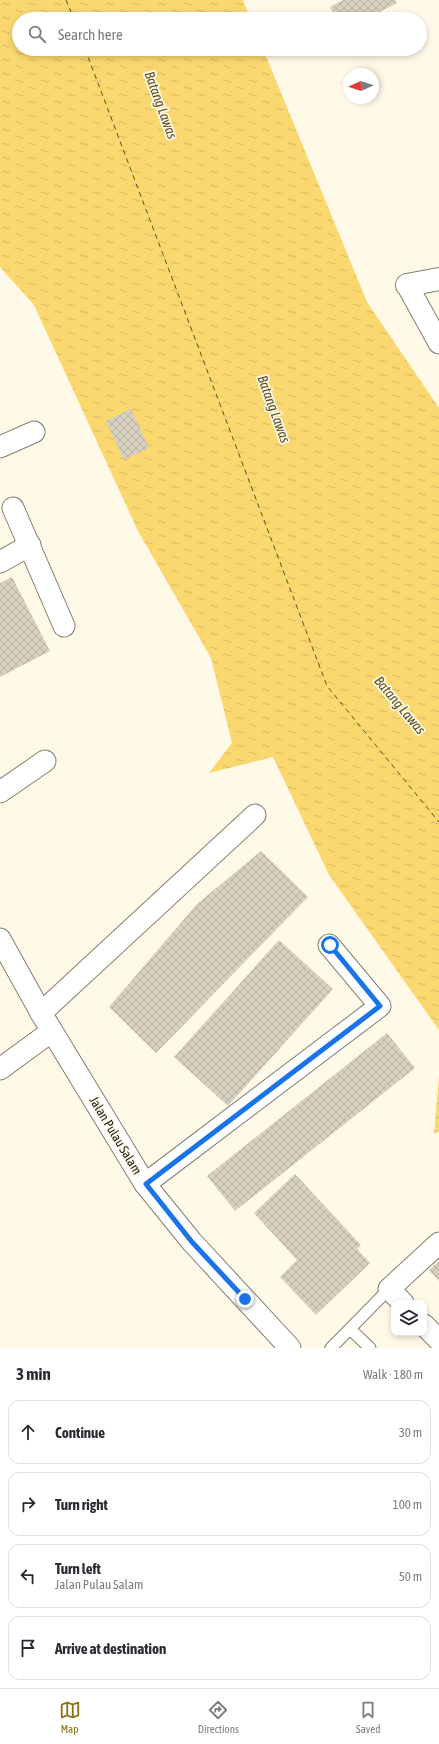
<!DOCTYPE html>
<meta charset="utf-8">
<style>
body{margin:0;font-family:"Asap Condensed",sans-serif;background:#f7f7f7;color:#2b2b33}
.controls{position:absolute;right:12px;bottom:12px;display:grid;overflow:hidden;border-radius:8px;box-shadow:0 2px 6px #0003}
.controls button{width:36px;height:36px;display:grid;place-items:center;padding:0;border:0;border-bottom:1px solid #e1e1e2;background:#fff;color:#2b2b33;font:20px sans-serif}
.compass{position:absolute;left:343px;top:68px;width:36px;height:36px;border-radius:50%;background:#fff;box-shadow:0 2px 6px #0003;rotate:267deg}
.stop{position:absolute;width:12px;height:12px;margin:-9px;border:3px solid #1a73e8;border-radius:50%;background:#fff}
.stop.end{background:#1a73e8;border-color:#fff;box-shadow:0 1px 4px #0008}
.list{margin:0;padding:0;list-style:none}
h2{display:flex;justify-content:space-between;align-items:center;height:52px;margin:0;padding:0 16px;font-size:17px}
h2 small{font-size:13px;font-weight:400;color:#7c7c81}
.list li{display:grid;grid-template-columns:26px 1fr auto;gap:12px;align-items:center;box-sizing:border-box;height:64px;margin:0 8px 8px;padding:0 8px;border:1px solid #e1e1e2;border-radius:12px}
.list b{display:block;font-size:15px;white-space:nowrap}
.list p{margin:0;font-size:13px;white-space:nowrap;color:#7c7c81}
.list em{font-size:13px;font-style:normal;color:#7c7c81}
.icon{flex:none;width:22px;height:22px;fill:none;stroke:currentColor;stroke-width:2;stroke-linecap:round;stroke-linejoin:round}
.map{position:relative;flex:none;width:439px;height:1348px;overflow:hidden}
.search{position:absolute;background:#fff;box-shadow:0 2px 6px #0003;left:12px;right:12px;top:12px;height:44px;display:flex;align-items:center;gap:10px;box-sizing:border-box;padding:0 14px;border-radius:22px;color:#7c7c81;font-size:15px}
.sheet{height:340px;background:#fff}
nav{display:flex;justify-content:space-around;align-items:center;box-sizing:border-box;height:56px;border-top:1px solid #e1e1e2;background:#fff;font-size:11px;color:#7c7c81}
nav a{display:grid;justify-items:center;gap:2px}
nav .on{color:#8b7114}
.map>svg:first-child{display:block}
.water{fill:url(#water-ripples)}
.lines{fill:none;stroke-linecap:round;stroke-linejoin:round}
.ferry{stroke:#5b4d22;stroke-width:1;stroke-dasharray:5 4;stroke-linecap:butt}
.building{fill:url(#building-cross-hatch)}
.service-casing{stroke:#847f70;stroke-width:13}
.minor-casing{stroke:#847f70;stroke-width:23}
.tertiary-casing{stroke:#847f70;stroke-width:24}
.service{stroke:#fff;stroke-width:11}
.minor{stroke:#fff;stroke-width:21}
.tertiary{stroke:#fff;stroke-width:22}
.route{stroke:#1a73e8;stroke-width:5}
.labels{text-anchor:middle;stroke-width:3.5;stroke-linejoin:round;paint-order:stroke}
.street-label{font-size:13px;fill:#22201a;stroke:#fff9e8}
.water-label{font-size:14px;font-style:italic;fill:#5b4d22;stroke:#fff9e8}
</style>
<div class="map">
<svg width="439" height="1348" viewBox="0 0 439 1348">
<defs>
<pattern id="water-ripples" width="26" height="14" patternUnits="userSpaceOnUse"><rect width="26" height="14" fill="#fad86f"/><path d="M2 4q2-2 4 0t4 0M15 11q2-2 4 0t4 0" fill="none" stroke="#d6b960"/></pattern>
<pattern id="building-cross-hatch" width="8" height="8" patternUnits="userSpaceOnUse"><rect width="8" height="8" fill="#d5d0bf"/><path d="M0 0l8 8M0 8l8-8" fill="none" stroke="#b7b2a4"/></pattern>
</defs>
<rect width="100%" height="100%" fill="#fff9e8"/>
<!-- water -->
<g class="water">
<polygon points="0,0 243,0 250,19 19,19 19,49 263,49 367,302 439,408 439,1030 329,875 273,757 209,773 232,743 211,658 138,531 34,305 0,267"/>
<polygon points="439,1076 439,1131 434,1134"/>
</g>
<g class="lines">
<!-- ferry -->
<g class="ferry">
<polyline points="66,0 74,19"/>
<polyline points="85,49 327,686 439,822"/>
</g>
</g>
<!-- building -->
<g class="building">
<polygon points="343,0 395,0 397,3 366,19 336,19 330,7"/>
<polygon points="131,409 149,448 124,460 106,421"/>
<polygon points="12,577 50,651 0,677 0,583"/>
<polygon points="261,851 308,897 156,1053 109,1007 197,904"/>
<polygon points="279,940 333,989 228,1106 174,1057"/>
<polygon points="387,1033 415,1068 235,1211 207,1176"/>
<polygon points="295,1174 361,1245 357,1249 370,1263 316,1315 280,1277 297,1260 254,1213"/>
<polygon points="439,1261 439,1281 429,1270"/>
</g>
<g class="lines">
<defs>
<g id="service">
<polyline points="350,1329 370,1348"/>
<polyline points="331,1348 389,1289"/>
</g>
<g id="minor">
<polyline points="407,285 439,343"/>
<polyline points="0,447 34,432"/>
<polyline points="13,508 64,626"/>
<polyline points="0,562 30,545"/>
<polyline points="0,792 45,761"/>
<polyline points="0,939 41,1013 145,1184 192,1242 290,1348"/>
<polyline points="41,1013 255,815"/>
<polyline points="0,1069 52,1031"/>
<polyline points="145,1184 380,1006 329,945"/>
<polyline points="403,1303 389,1289 439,1243"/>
<polyline points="424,1325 439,1340"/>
</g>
<polyline id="tertiary" points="407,285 439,279"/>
</defs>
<!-- service casing -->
<use href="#service" class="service-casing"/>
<!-- minor casing -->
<use href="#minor" class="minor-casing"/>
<!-- tertiary casing -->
<use href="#tertiary" class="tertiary-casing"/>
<!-- service -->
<use href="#service" class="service"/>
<!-- minor -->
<use href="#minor" class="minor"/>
<!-- tertiary -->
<use href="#tertiary" class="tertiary"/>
</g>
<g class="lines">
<!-- route -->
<polyline class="route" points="245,1299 192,1242 146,1184 380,1006 330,945"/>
</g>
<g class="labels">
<!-- street labels -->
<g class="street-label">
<text transform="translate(116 1135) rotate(59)" y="5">Jalan Pulau Salam</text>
</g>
<!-- water labels -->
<g class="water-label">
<text transform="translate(161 105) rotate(70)" y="5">Batang Lawas</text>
<text transform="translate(274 409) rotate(70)" y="5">Batang Lawas</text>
<text transform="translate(400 705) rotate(50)" y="5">Batang Lawas</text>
</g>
</g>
</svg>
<div class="controls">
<button><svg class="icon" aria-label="layers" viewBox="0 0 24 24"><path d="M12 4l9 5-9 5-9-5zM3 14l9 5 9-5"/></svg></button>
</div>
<svg class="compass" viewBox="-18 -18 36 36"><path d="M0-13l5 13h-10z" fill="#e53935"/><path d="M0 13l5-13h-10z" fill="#7c7c81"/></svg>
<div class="stop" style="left:330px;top:945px"></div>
<div class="stop end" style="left:245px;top:1299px"></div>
<div class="search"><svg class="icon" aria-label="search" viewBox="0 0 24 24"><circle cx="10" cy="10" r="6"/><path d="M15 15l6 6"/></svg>Search here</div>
</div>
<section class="sheet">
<h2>3 min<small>Walk · 180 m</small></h2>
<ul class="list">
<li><svg class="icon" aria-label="ahead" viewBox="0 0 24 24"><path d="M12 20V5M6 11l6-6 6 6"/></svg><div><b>Continue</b></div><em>30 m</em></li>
<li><svg class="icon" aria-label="right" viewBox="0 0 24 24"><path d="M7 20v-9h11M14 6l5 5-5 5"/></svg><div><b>Turn right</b></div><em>100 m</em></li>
<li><svg class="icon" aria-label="left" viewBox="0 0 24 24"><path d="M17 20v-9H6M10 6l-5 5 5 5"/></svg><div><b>Turn left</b><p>Jalan Pulau Salam</p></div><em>50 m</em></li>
<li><svg class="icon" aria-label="arrive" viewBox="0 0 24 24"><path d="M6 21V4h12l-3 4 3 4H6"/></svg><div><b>Arrive at destination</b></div></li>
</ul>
</section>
<nav>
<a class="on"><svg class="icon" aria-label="map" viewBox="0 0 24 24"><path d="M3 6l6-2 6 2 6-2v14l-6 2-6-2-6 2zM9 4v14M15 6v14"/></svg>Map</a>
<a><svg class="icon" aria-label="directions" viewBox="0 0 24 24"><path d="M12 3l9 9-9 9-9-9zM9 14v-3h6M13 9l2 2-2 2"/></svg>Directions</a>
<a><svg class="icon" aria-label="saved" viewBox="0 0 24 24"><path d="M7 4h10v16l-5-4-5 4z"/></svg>Saved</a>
</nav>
